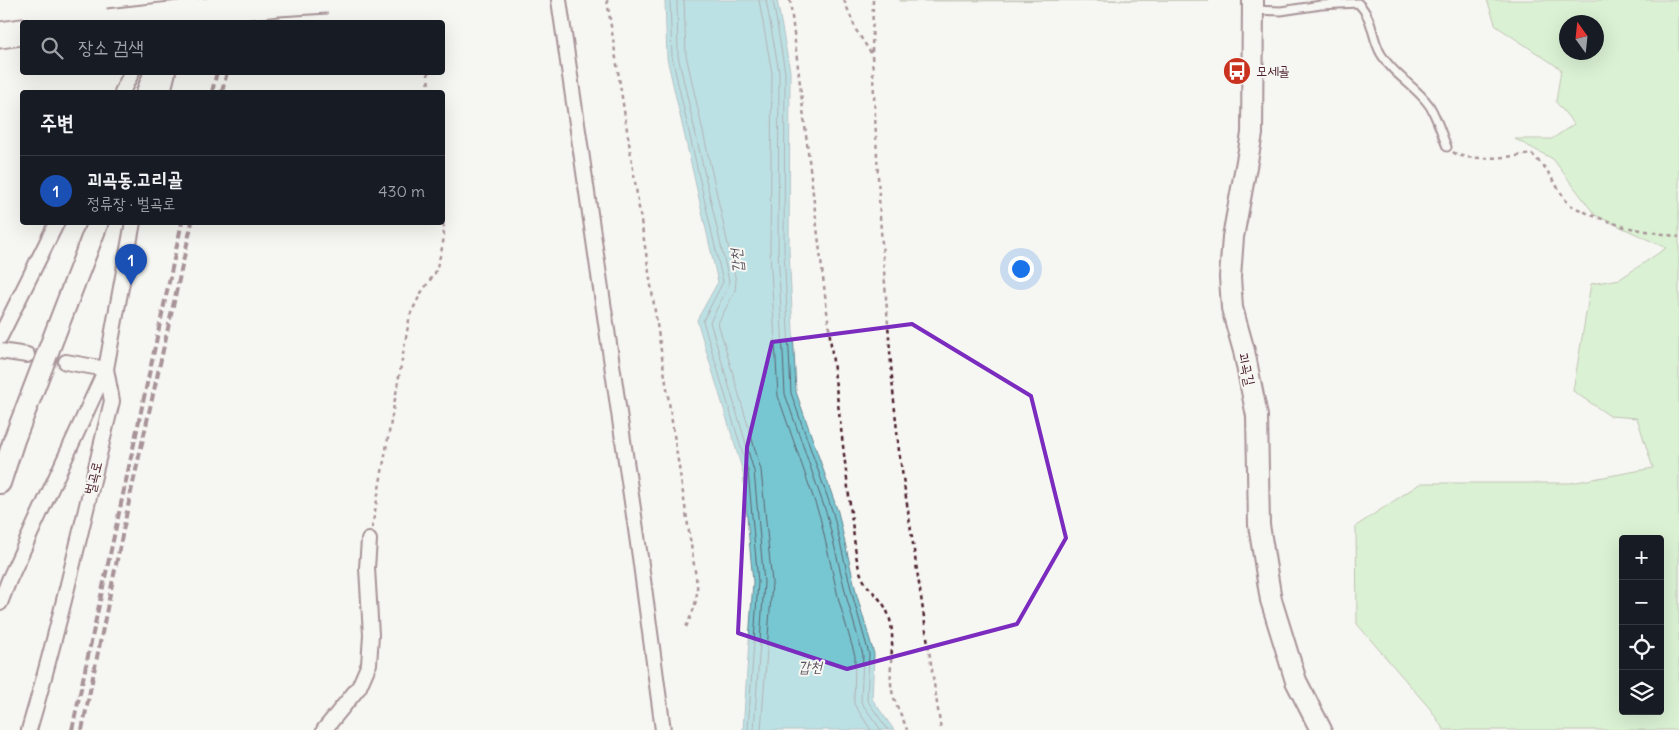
<!DOCTYPE html>
<html lang="ko">
<meta charset="utf-8">
<style>
body{margin:0;font-family:Delius,"Poor Story",sans-serif;background:#20242c;color:#f1f3f6}
.controls{position:absolute;right:15px;bottom:15px;display:grid;overflow:hidden;border-radius:5px;box-shadow:0 5px 20px #0002}
.controls button{width:45px;height:45px;display:grid;place-items:center;padding:0;border:0;border-bottom:1px solid #363941;background:#171b24;color:#f1f3f6;font:25px sans-serif}
.compass{position:absolute;left:1559px;top:15px;width:45px;height:45px;border-radius:50%;background:#171b24;box-shadow:0 5px 20px #0002;rotate:345deg}
.you{position:absolute;left:1020px;top:268px;width:18px;height:18px;margin:-12px;border:4px solid #fff;border-radius:50%;background:#1a73e8;box-shadow:0 0 0 8px #1a73e833}
.badge{display:grid;place-items:center;width:32px;height:32px;border-radius:50%;background:#c8321e;color:#fff;font-size:16px;font-weight:700}
.pin{position:absolute;translate:-50% -41px;filter:drop-shadow(0 1px 2px #0008)}
.pin::after{content:'';position:absolute;top:26px;width:18px;height:15px;background:inherit;clip-path:polygon(0 0,100% 0,50% 100%)}
.list{margin:0;padding:0;list-style:none}
h2{display:flex;justify-content:space-between;align-items:center;height:65px;margin:0;padding:0 20px;font-size:21px}
h2 small{font-size:16px;font-weight:400;color:#9ea1a6}
.list li{display:grid;grid-template-columns:32px 1fr auto;gap:15px;align-items:center;box-sizing:border-box;height:70px;padding:0 20px;border-top:1px solid #363941}
.list b{display:block;font-size:19px;white-space:nowrap}
.list p{margin:0;font-size:16px;white-space:nowrap;color:#9ea1a6}
.list em{font-size:16px;font-style:normal;color:#9ea1a6}
.icon{flex:none;width:28px;height:28px;fill:none;stroke:currentColor;stroke-width:2;stroke-linecap:round;stroke-linejoin:round}
.map{position:relative;flex:none;width:1679px;height:730px;overflow:hidden}
.search{position:absolute;background:#171b24;box-shadow:0 5px 20px #0002;left:20px;top:20px;width:425px;height:55px;display:flex;align-items:center;gap:12px;box-sizing:border-box;padding:0 18px;border-radius:5px;color:#9ea1a6;font-size:19px}
.panel{position:absolute;background:#171b24;box-shadow:0 5px 20px #0002;left:20px;top:90px;width:425px;height:135px;border-radius:5px}
.map>svg:first-child{display:block}
.green{fill:#b8ecad;stroke:#81866c;fill-rule:evenodd}
.water{fill:#77c7d2;stroke:#65848f}
.lines{fill:none;stroke-linecap:round;stroke-linejoin:round}
.shore{stroke:#5c626e;stroke-width:1}
.street-tunnel{stroke:#d4cbca;stroke-width:14;stroke-dasharray:14 7;stroke-linecap:butt}
.lane-casing{stroke:#4a1f2b;stroke-width:11}
.street-casing{stroke:#4a1f2b;stroke-width:18}
.secondary-casing{stroke:#4a1f2b;stroke-width:24}
.highway-casing{stroke:#4a1f2b;stroke-width:29}
.path{stroke:#4a1f2b;stroke-width:2.5;stroke-dasharray:4 4;stroke-linecap:butt}
.lane{stroke:#f6f6f2;stroke-width:7}
.street{stroke:#f6f6f2;stroke-width:14}
.secondary{stroke:#f6f6f2;stroke-width:20}
.highway{stroke:#f6f6f2;stroke-width:25}
.rail{stroke:#4a1f2b;stroke-width:4;stroke-dasharray:8 4;stroke-linecap:butt}
.highway-bridge-casing{stroke:#4a1f2b;stroke-width:29;stroke-linecap:butt}
.highway-bridge{stroke:#f6f6f2;stroke-width:25}
.marked{fill:none;stroke:#7b2cbf;stroke-width:4;stroke-linejoin:round}
.labels{text-anchor:middle;stroke-width:4;stroke-linejoin:round;paint-order:stroke}
.poi-label{font-size:14px;fill:#4a1f2b;stroke:#f6f6f2;text-anchor:start}
.street-label{font-size:14px;fill:#4a1f2b;stroke:#f6f6f2}
.water-label{font-size:15px;font-style:italic;fill:#58515d;stroke:#f6f6f2}
</style>
<div class="map">
<svg width="1679" height="730" viewBox="0 0 1679 730">
<rect width="100%" height="100%" fill="#f6f6f2"/>
<filter id="ink" filterUnits="userSpaceOnUse"><feTurbulence type="fractalNoise" baseFrequency=".02" numOctaves="2"/><feDisplacementMap in="SourceGraphic" scale="10" xChannelSelector="R" yChannelSelector="G"/><feConvolveMatrix kernelMatrix="1 2 1 2 8 2 1 2 1" color-interpolation-filters="sRGB"/></filter>
<g filter="url(#ink)">
<!-- green -->
<g class="green">
<polygon points="900,0 1209,0 900,1"/>
<path d="M1487,0H1679V730H1444L1431,710L1357,624L1356,526L1421,483H1571L1653,468L1637,418L1610,416L1573,391L1591,284L1620,279L1666,248L1595,215L1553,159L1515,139H1552L1574,124L1556,102L1561,69L1496,26ZM1566,22H1596V52H1566ZM1623,539H1660V711H1623Z"/>
</g>
<!-- water -->
<polygon class="water" points="665,0 777,0 790,71 789,250 796,392 838,512 857,596 874,654 872,699 894,730 743,730 753,582 743,472 697,320 718,282 667,58"/>
<g class="lines">
<!-- shore -->
<g class="shore">
<polyline points="670,0 672,57 723,282 703,321 748,471 758,582 748,730"/>
<polyline points="677,0 678,56 729,281 728,287 710,322 754,471 764,583 754,730"/>
<polyline points="684,0 686,55 736,281 735,291 718,323 761,470 772,583 761,730"/>
<polyline points="759,0 772,73 770,251 778,396 820,517 839,601 855,656 854,704 871,730"/>
<polyline points="766,0 779,72 778,250 785,394 827,515 847,599 863,655 861,702 881,730"/>
<polyline points="773,0 785,72 784,250 791,393 833,513 853,597 869,654 867,700 888,730"/>
</g>
<!-- street-tunnel -->
<polyline class="street-tunnel" points="27,355 66,362"/>
<defs>
<path id="lane" d="M1255,10L1281,11L1321,5L1358,3C1374,19 1371,37 1381,54C1393,75 1416,86 1429,105C1436,115 1442,135 1447,147"/>
<g id="street">
<polyline points="559,0 640,557 663,730"/>
<polyline points="122,92 132,72"/>
<polyline points="163,92 168,72"/>
<polyline points="0,337 57,222"/>
<polyline points="0,351 27,355"/>
<polyline points="66,362 106,369"/>
<polyline points="0,603 9,580 106,369"/>
<path d="M29,730C61,622 85,511 112,401L106,369L133,222"/>
<polyline points="324,730 359,687 369,664 371,635 367,568 369,540"/>
</g>
<g id="secondary">
<polyline points="1253,0 1252,134 1233,237 1230,277 1232,308 1244,351 1257,416 1259,525 1271,600 1296,681 1321,730"/>
<polyline points="147,92 155,72"/>
<polyline points="0,483 14,440 98,222"/>
</g>
<polyline id="highway" points="0,35 22,32"/>
</defs>
<!-- lane casing -->
<use href="#lane" class="lane-casing"/>
<!-- street casing -->
<use href="#street" class="street-casing"/>
<!-- secondary casing -->
<use href="#secondary" class="secondary-casing"/>
<!-- highway casing -->
<use href="#highway" class="highway-casing"/>
<!-- path -->
<g class="path">
<path d="M607,0L697,584C698,600 693,612 686,627"/>
<path d="M790,0L856,555C858,565 860,575 866,584C873,593 883,601 887,611C897,634 889,659 891,683C892,701 902,714 907,730"/>
<polyline points="844,0 856,30 871,53"/>
<polyline points="873,0 872,54 880,217 893,391 899,451 941,730"/>
<polyline points="428,72 429,92"/>
<path d="M1453,152C1466,163 1515,156 1532,154L1546,169L1568,204L1591,215L1625,227L1679,237"/>
<polyline points="372,528 410,315 421,293 435,273 441,253 444,237 442,197"/>
</g>
<!-- lane -->
<use href="#lane" class="lane"/>
<!-- street -->
<use href="#street" class="street"/>
<!-- secondary -->
<use href="#secondary" class="secondary"/>
<!-- highway -->
<use href="#highway" class="highway"/>
<!-- rail -->
<g class="rail">
<polyline points="228,22 234,0"/>
<polyline points="239,22 244,0"/>
<polyline points="212,92 217,72"/>
<polyline points="222,92 227,72"/>
<polyline points="72,730 182,222"/>
<polyline points="82,730 131,492 192,222"/>
</g>
<defs>
<polyline id="highway-bridge" points="108,22 278,3 327,0"/>
</defs>
<!-- highway-bridge casing -->
<use href="#highway-bridge" class="highway-bridge-casing"/>
<!-- highway-bridge -->
<use href="#highway-bridge" class="highway-bridge"/>
</g>
</g>
<!-- marked area -->
<path d="M0 0H1679V730H0ZM912,324L1031,396L1066,538L1017,624L847,669L738,633L747,447L772,342Z" fill="#f6f6f2" fill-opacity=".55" fill-rule="evenodd"/>
<path class="marked" d="M912,324L1031,396L1066,538L1017,624L847,669L738,633L747,447L772,342Z"/>
<!-- icons -->
<defs>
<symbol id="bus-disc" viewBox="-11 -11 22 22"><circle r="9.5" fill="#c8321e" stroke="#f6f6f2"/><path d="M-5-6H5V4H4V6H2V4H-2V6H-4V4H-5ZM-3.5-4V0h7V-4ZM-3.5 1.2v1.5H-2V1.2ZM2 1.2v1.5H3.5V1.2Z" fill="#fff"/></symbol>
</defs>
<g fill-rule="evenodd">
<use href="#bus-disc" x="1221" y="55" width="32" height="32"/>
</g>
<g class="labels">
<!-- poi labels -->
<g class="poi-label">
<text x="1256" y="76">모세골</text>
</g>
<!-- street labels -->
<g class="street-label">
<text transform="translate(1247 369) rotate(78)" y="5">괴곡길</text>
<text transform="translate(93 478) rotate(-76)" y="5">벌곡로</text>
</g>
<!-- water labels -->
<g class="water-label">
<text transform="translate(737 261) rotate(-96)" y="5">갑천</text>
<text x="810" y="672">갑천</text>
</g>
</g>
</svg>
<div class="controls">
<button>+</button>
<button>−</button>
<button><svg class="icon" aria-label="locate" viewBox="0 0 24 24"><circle cx="12" cy="12" r="6"/><path d="M12 2v4M12 18v4M2 12h4M18 12h4"/></svg></button>
<button><svg class="icon" aria-label="layers" viewBox="0 0 24 24"><path d="M12 4l9 5-9 5-9-5zM3 14l9 5 9-5"/></svg></button>
</div>
<svg class="compass" viewBox="-18 -18 36 36"><path d="M0-13l5 13h-10z" fill="#e53935"/><path d="M0 13l5-13h-10z" fill="#9ea1a6"/></svg>
<div class="you"></div>
<div class="pin badge" style="left:131px;top:285px;background:#1a4fb4">1</div>
<div class="search"><svg class="icon" aria-label="search" viewBox="0 0 24 24"><circle cx="10" cy="10" r="6"/><path d="M15 15l6 6"/></svg>장소 검색</div>
<section class="panel">
<h2>주변<small></small></h2>
<ul class="list">
<li><span class="badge" style="background:#1a4fb4">1</span><div><b>괴곡동.고리골</b><p>정류장 · 벌곡로</p></div><em>430 m</em></li>
</ul>
</section>
</div>
